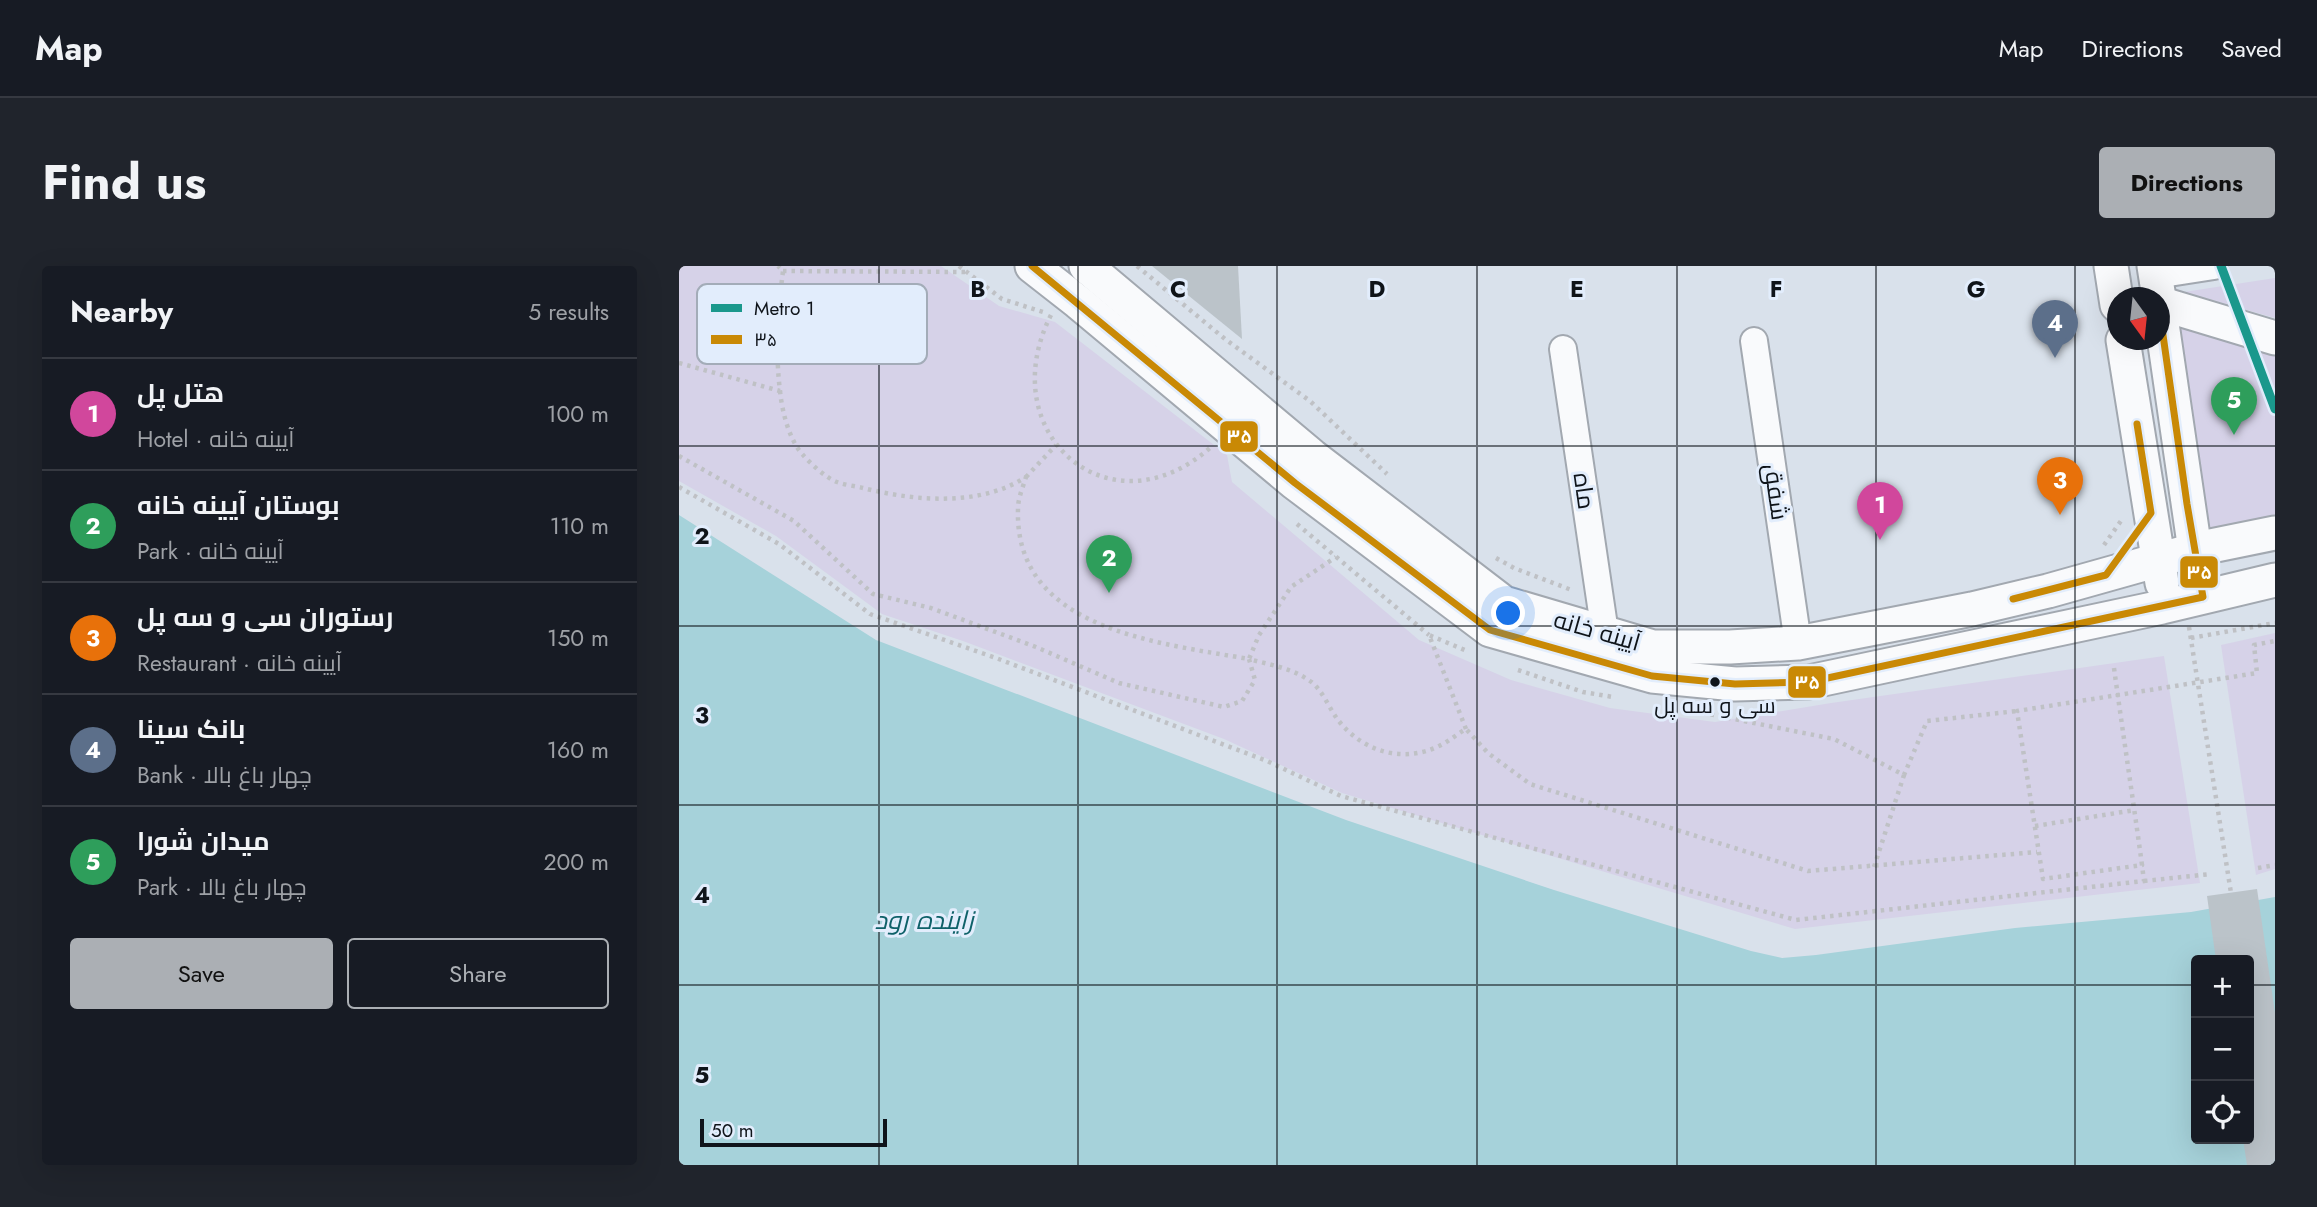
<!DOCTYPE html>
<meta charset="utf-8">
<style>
body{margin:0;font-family:Jost,Cairo,sans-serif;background:#20242c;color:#f1f3f6}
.controls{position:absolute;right:21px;bottom:21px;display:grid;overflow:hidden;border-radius:7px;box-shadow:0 7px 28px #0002}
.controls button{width:63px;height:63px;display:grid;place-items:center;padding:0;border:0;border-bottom:2px solid #363941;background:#171b24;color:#f1f3f6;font:35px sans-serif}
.compass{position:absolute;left:1428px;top:21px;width:63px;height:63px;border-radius:50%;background:#171b24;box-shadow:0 7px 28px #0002;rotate:165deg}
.scale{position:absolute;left:21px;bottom:18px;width:187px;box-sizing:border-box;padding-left:7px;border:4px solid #0f141a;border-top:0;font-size:19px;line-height:24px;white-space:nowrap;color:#0f141a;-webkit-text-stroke:5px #e2edfc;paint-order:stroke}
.you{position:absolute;left:830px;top:348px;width:24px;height:24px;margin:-18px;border:5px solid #fff;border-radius:50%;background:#1a73e8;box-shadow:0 0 0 10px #1a73e833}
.badge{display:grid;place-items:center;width:46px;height:46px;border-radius:50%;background:#abafb4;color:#fff;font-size:23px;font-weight:700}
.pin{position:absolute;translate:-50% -58px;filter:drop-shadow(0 2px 4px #0008)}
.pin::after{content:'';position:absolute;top:37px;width:24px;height:21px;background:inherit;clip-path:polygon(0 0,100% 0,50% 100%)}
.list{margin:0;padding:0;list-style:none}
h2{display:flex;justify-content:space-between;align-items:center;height:91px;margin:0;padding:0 28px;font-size:30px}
h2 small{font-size:23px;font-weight:400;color:#9ea1a6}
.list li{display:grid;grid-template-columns:46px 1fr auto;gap:21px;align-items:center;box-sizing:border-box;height:112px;padding:0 28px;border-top:2px solid #363941}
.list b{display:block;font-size:26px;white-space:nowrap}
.list p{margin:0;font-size:23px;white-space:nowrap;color:#9ea1a6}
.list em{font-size:23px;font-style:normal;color:#9ea1a6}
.actions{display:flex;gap:14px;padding:21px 28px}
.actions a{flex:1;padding:16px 0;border:2px solid #abafb4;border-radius:7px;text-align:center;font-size:24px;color:#abafb4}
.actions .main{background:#abafb4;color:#111}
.icon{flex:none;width:38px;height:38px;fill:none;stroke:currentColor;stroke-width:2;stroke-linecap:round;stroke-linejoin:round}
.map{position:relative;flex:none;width:1596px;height:899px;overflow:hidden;border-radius:7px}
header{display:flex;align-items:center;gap:42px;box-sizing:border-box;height:98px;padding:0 35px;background:#171b24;border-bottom:2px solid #363941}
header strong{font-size:33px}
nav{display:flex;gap:38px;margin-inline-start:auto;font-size:24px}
.intro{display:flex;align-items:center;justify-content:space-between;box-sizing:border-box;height:168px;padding:0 42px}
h1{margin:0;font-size:49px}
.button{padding:18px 32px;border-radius:7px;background:#abafb4;color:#111;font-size:24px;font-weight:700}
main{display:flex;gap:42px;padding:0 42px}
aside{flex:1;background:#171b24;border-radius:7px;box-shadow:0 7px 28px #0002}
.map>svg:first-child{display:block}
.green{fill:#d6d2e8}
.water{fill:#a6d2da;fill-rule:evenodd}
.building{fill:#bbc3c9}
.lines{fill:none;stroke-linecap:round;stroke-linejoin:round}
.minor-casing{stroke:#a2a8b0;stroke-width:30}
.major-casing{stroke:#a2a8b0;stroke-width:37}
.path{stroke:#bfc1c5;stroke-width:4.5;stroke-dasharray:3.5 5;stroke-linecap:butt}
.minor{stroke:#f9fafc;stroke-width:26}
.major{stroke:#f9fafc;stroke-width:33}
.bus-1-casing{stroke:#e2edfc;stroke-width:12}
.bus-1{stroke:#c98905;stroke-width:7}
.metro-1-casing{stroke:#e2edfc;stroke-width:14}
.metro-1{stroke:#1a988c;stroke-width:9}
.grid{fill:none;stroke:#0f141a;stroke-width:2;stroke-opacity:0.55}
.bus-dot{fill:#0f141a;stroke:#e2edfc;stroke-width:2.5}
.labels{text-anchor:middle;stroke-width:6;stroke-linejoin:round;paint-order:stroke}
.bus-label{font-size:22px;fill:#0f141a;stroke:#e2edfc}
.street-label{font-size:24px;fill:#0f141a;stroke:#e2edfc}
.water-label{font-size:26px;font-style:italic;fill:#0e6169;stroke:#e2edfc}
.key{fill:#e2edfc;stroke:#a3acb8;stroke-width:2}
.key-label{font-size:19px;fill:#0f141a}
.grid-label{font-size:23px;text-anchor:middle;font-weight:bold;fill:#0f141a;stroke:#e2edfc;stroke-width:6;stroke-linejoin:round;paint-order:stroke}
.line-badge{stroke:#e2edfc;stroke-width:2.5}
.badge-label{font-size:19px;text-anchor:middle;font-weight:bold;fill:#fff}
</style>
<header>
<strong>Map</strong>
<nav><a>Map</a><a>Directions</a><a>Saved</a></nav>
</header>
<div class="intro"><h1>Find us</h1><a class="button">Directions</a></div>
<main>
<aside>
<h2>Nearby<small>5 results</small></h2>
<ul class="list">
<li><span class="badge" style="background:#d1479c">1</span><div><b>هتل پل</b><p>Hotel · آیینه خانه</p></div><em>100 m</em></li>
<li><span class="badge" style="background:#2e9e5b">2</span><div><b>بوستان آیینه خانه</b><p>Park · آیینه خانه</p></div><em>110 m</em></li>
<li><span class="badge" style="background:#e8710a">3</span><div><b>رستوران سی و سه پل</b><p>Restaurant · آیینه خانه</p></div><em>150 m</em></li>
<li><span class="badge" style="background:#5c6f8a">4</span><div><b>بانک سینا</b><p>Bank · چهار باغ بالا</p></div><em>160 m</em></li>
<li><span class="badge" style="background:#2e9e5b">5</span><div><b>میدان شورا</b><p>Park · چهار باغ بالا</p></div><em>200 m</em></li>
</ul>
<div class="actions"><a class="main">Save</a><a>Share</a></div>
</aside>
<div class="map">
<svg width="1596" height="899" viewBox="0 0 1596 899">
<rect width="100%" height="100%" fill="#d9e1eb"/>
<!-- green -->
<g class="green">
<polygon points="0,0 262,0 320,40 376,56 548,189 553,216 740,374 832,414 931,442 1036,456 1152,437 1485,390 1521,617 1116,663 663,527 545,473 284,375 203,348 97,270 0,215"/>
<polygon points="1596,12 1596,52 1505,26"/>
<polygon points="1494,57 1596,88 1596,251 1529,266"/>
<polygon points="1596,367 1596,603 1577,609 1542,379"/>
</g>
<!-- water -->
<path class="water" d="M0,249L197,374L667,554L875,624L1072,685L1103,692L1137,689L1336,662L1512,646L1596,631V899H0ZM1517,694H1570V873H1517Z"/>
<!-- building -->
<g class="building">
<polygon points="473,0 559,0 563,73"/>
<polygon points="1578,623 1596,747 1596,899 1568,899 1564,873 1570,873 1570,694 1537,694 1528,630"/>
</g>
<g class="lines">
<defs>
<g id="minor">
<polyline points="1477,9 1535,0"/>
<polyline points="1075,75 1119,377"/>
<polyline points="884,83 926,367"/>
</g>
<g id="major">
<polyline points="353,0 399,36 616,217 811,364 973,410 1056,418 1130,416 1483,341 1596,314"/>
<polyline points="407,0 633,190 825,337 974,381 1051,381 1119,377 1293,343 1369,325 1522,282 1596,267"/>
<polyline points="1432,0 1438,39"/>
<polyline points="1475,0 1480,32"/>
<polyline points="1480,37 1519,305"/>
<polyline points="1480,37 1596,72"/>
<polyline points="1444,74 1483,317"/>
</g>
</defs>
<!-- minor casing -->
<use href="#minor" class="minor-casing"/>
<!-- major casing -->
<use href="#major" class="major-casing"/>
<!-- path -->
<g class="path">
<polyline points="280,0 323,33 364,46"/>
<polyline points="458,0 546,73 631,135 708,208"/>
<polyline points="104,5 288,6"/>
<path d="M372,49C312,167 431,271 532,181"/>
<path d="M0,97L101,125C96,84 99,45 104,5L99,0"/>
<path d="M101,125C103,145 110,174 124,189C132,198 147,212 158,216C166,219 176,220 184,222C236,235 300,241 347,211C344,221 339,232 339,243C335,364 480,377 570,393L580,369L612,321L657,291"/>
<path d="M0,190L115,255L194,328L252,342L357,381L440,417L545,441L563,435L576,414L570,393C591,399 613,402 631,415C643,423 650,442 659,454C683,485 723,498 760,480C769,476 778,468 787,463L809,487L851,518L1129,605L1358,586"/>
<polyline points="347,211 377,179"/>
<polyline points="0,221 100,278 191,348 317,392 588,495 662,530 1117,654 1465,615 1463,599"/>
<polyline points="618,258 750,369"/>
<polyline points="1425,279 1444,252"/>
<polyline points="817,292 835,302 895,325"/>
<polyline points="1510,361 1552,627"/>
<polyline points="1512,372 1596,357"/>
<path d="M1435,402C1444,468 1454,533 1463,599L1364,613L1338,445L1578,407L1575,379L1596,375"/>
<polyline points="839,404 904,426 934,431"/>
<polyline points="1015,445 1155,473 1225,509 1248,455 1338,445"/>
<polyline points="787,463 750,369 788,385"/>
<polyline points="1356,560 1456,544"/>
<polyline points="1195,601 1225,509"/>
<polyline points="1579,602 1596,599"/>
<polyline points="1465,615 1532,608"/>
</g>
<!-- minor -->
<use href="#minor" class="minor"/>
<!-- major -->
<use href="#major" class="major"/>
<defs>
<g id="bus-1">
<polyline points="353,0 616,217 811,364 973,410 1056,418 1130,416 1524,331 1508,238 1480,41"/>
<polyline points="1334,333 1427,309 1472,247 1458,158"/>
</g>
</defs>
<!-- bus-1 casing -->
<use href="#bus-1" class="bus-1-casing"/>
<!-- bus-1 -->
<use href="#bus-1" class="bus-1"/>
<defs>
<polyline id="metro-1" points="1542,0 1596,143"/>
</defs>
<!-- metro-1 casing -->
<use href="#metro-1" class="metro-1-casing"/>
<!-- metro-1 -->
<use href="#metro-1" class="metro-1"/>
</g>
<!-- grid -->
<path class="grid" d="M200,0V899M399,0V899M598,0V899M798,0V899M998,0V899M1197,0V899M1396,0V899M0,180H1596M0,360H1596M0,539H1596M0,719H1517M1570,719H1596"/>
<!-- markers -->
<circle class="bus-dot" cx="1036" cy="416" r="6"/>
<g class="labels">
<!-- bus labels -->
<g class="bus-label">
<text x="1036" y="447">سی و سه پل</text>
</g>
<!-- street labels -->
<g class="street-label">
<text transform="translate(905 225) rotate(82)" y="8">ماه</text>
<text transform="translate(1097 226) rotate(82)" y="8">شفق</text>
<text transform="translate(918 365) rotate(16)" y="8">آیینه خانه</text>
</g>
<!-- water labels -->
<g class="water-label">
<text x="245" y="663">زاینده رود</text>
</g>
</g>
<!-- legend -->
<rect x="18" y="18" width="230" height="80" rx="10" class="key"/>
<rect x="32" y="38" width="31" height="8" fill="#1a988c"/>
<rect x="32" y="69" width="31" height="9" fill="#c98905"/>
<g class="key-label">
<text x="75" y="49">Metro 1</text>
<text x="75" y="80">۳۵</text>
</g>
<g class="grid-label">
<text x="299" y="31">B</text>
<text x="499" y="31">C</text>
<text x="698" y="31">D</text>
<text x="898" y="31">E</text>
<text x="1097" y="31">F</text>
<text x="1297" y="31">G</text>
<text x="23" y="278">2</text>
<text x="23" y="457">3</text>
<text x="23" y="637">4</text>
<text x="23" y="817">5</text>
</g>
<g class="line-badge">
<rect x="540" y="154" width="40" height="33" rx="7" fill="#c98905"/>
<rect x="1500" y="289" width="40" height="34" rx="7" fill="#c98905"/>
<rect x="1108" y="399" width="40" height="34" rx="7" fill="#c98905"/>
</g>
<g class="badge-label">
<text x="560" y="177">۳۵</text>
<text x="1520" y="313">۳۵</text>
<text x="1128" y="423">۳۵</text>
</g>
</svg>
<div class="controls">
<button>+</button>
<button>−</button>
<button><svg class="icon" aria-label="locate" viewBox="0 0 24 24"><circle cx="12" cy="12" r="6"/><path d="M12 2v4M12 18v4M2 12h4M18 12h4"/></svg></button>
</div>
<svg class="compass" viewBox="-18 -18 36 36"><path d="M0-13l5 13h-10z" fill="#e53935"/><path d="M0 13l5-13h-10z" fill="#9ea1a6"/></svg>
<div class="scale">50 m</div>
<div class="you"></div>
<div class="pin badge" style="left:1201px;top:274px;background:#d1479c">1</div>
<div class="pin badge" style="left:430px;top:327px;background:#2e9e5b">2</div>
<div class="pin badge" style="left:1381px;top:249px;background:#e8710a">3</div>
<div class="pin badge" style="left:1376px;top:92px;background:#5c6f8a">4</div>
<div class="pin badge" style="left:1555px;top:169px;background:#2e9e5b">5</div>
</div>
</main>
